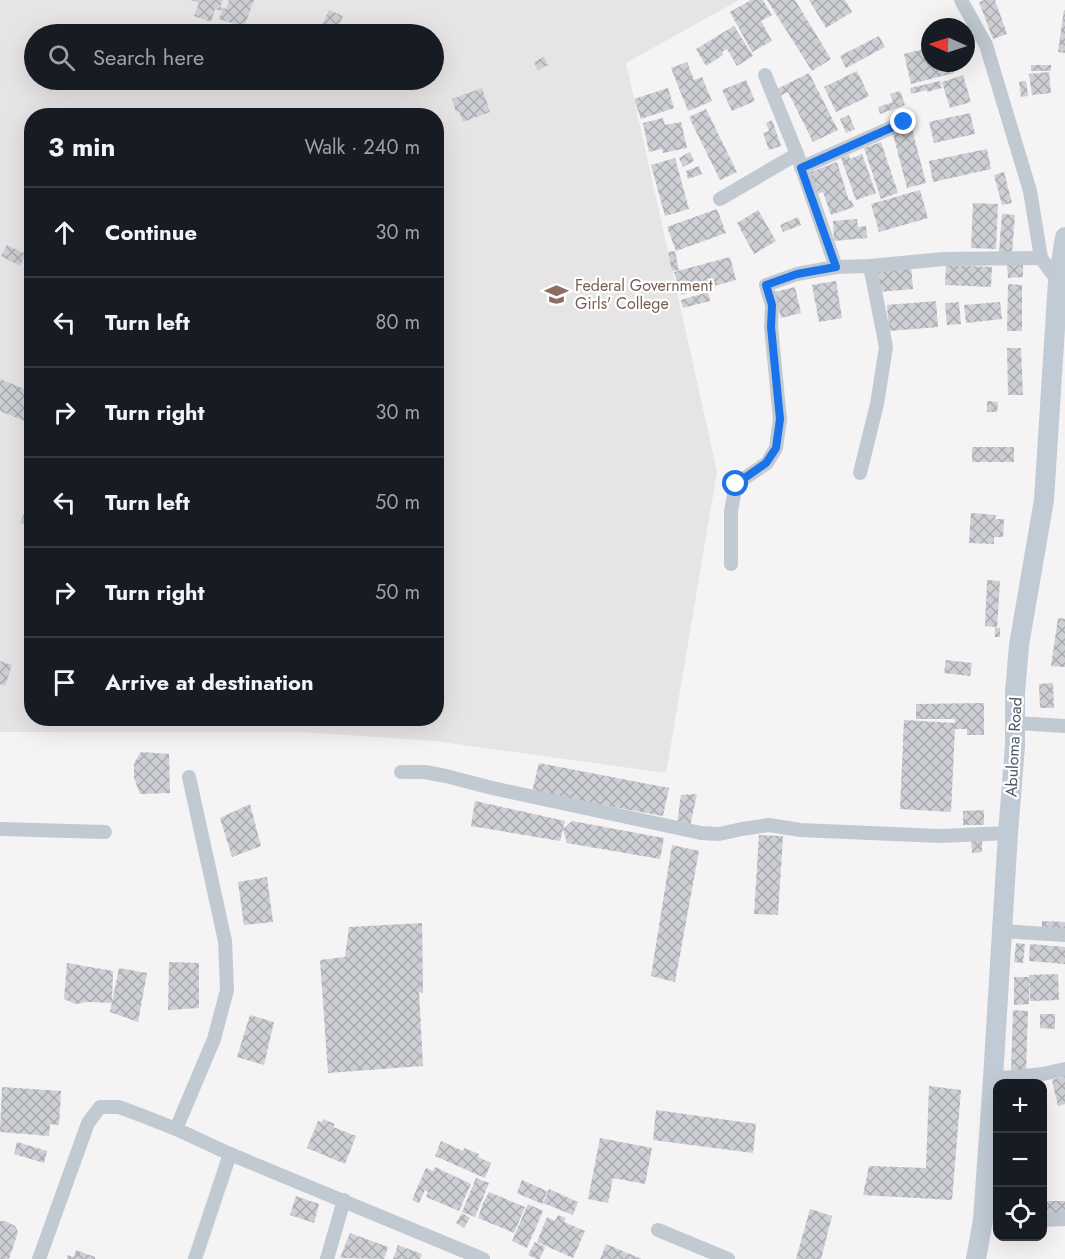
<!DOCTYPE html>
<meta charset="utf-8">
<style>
body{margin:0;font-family:Jost,sans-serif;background:#242831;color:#f1f3f6}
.controls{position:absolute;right:18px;bottom:18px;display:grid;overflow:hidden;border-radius:12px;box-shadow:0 6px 24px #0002}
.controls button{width:54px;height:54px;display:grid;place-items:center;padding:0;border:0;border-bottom:2px solid #363941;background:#171b24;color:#f1f3f6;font:30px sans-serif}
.compass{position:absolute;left:921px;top:18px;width:54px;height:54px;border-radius:50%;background:#171b24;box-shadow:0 6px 24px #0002;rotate:273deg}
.stop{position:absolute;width:18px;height:18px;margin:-14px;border:4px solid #1a73e8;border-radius:50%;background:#fff}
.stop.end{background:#1a73e8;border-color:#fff;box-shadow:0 2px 6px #0008}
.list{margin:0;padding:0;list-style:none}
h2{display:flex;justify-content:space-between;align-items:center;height:78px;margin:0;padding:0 24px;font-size:26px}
h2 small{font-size:20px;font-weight:400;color:#9ea1a6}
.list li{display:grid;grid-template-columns:39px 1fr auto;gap:18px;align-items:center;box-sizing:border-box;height:90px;padding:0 24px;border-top:2px solid #363941}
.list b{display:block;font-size:22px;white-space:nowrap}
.list em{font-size:20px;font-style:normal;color:#9ea1a6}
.icon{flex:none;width:33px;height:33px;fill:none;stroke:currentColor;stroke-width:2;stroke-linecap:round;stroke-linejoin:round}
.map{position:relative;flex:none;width:1065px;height:1259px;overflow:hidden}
.search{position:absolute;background:#171b24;box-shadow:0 6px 24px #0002;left:24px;top:24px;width:420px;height:66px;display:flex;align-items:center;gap:15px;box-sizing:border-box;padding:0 21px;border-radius:33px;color:#9ea1a6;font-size:22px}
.panel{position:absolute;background:#171b24;box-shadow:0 6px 24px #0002;left:24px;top:108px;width:420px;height:618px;border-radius:24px}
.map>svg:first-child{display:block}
.education{fill:#e6e4e5;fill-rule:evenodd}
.building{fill:url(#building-cross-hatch)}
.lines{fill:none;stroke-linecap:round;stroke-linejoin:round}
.street{stroke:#c1cad2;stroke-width:14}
.secondary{stroke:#c1cbd6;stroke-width:20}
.route{stroke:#1a73e8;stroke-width:8}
.labels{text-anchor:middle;stroke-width:4.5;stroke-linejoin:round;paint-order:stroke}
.education-label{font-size:16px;fill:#785e54;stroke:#fff;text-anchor:start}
.street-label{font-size:16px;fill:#4a5661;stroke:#fff}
</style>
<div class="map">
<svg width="1065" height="1259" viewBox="0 0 1065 1259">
<defs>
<pattern id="building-cross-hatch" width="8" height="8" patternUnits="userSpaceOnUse" patternTransform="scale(1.5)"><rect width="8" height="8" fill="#cdcfd5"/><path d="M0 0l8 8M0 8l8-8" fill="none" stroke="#a8abb0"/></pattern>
</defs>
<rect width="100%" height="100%" fill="#f5f3f3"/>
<!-- education -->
<path class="education" d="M0,0H739L626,63L717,472L666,773L435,741L302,732H0ZM34,34H434V80H34ZM32,116H436V718H32Z"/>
<!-- building -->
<g class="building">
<polygon points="191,0 223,0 220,7 226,9 229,0 254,0 244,27 219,19 222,11 215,9 211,22 194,16 199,3"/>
<polygon points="751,0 763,0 772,15 761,21 772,41 752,52 730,12"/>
<polygon points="767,0 795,0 831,59 812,71"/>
<polygon points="809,0 845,0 852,12 826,28"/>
<polygon points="984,0 995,0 1007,34 993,39 979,2"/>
<polygon points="329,10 343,16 335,34 318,34"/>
<polygon points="1064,10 1065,10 1065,53 1058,52"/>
<polygon points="734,26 753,56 737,66 727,49 722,52 723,55 706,66 696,49"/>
<polygon points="879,36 885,47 846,68 840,56"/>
<polygon points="930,40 930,63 951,63 954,73 911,84 904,54 924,49 922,42"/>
<polygon points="544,57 548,65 538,70 534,62"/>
<polygon points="687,62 694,80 702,77 712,101 688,111 671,68"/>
<rect x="1031" y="65" width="20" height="6"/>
<polygon points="857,71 869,96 836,112 824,87"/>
<polygon points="1049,72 1051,93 1032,95 1029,74"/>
<polygon points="809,73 838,130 813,142 788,92 778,97 775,90"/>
<polygon points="963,75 971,102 950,108 942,82"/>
<polygon points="746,80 755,101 732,111 722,90"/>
<polygon points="940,81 942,88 927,92 927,90 911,94 910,88"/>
<polygon points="1026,81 1028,96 1021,97 1019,82"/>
<polygon points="482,88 490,112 463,122 459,111 456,112 452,99"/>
<polygon points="668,88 674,108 641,119 634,99"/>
<polygon points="900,91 905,105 880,114 878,107 893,102 890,94"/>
<polygon points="706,109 737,172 720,180 689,117"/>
<polygon points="970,113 975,134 934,143 929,122"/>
<polygon points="849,115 855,129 846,133 840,119"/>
<polygon points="663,118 665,125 681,122 687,148 663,153 662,149 649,152 643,123"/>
<polygon points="772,120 781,146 769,150 763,133 769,131 766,123"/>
<polygon points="912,129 926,183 907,188 893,134"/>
<polygon points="881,142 898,193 881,199 864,148"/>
<polygon points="987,149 991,169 933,182 929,161"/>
<polygon points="690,152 694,161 683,167 679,158"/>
<polygon points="862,154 876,193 856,200 841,158 849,155 850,159"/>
<polygon points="675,158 689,209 665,216 651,165"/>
<polygon points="837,162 849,201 851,200 854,207 831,215 823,192 816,194 808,173"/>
<polygon points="699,166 702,174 688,179 686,171"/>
<polygon points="1004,172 1012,203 1002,205 994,175"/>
<polygon points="920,190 928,218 879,232 871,204"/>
<polygon points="973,203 998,204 996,249 971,248"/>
<polygon points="717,209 726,233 676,251 667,227"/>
<polygon points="758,210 776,241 754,254 737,223"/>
<polygon points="1002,214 1015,215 1012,253 999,252"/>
<polygon points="798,217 801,225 783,232 780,225"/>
<polygon points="857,219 858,227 866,226 867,238 834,241 833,221"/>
<polygon points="7,245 26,254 20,266 1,256"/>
<polygon points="675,251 679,270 672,271 668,252"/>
<polygon points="730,257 736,280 681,295 674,272"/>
<polygon points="1023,262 1023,277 1008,278 1007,263"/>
<polygon points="946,265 992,267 991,287 945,285"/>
<polygon points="911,266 913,289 880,292 878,270"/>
<polygon points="836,281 842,318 819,322 812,285"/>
<polygon points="1008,284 1022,285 1022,331 1007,331"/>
<polygon points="795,287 801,313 781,318 775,292"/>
<polygon points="708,292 710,301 683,308 681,300"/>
<polygon points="936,301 938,327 889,331 887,305"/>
<polygon points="959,302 961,324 947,325 945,303"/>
<polygon points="1000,302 1002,319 966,323 964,305"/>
<polygon points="1007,348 1021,348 1023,395 1008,395"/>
<polygon points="0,379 32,392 32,407 25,421 0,411"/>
<polygon points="987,401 998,402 997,412 987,412"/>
<rect x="972" y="447" width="42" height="15"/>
<polygon points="32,494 32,528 20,523"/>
<polygon points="971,513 996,515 995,519 1004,519 1003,537 994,537 994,544 969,543"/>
<polygon points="987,580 1000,581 997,628 1000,628 1000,637 995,637 995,627 985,626"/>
<polygon points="1058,618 1065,619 1065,667 1051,666"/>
<polygon points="946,660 972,663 970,676 944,673"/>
<polygon points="0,661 12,665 5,686 0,684"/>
<polygon points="1053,683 1054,708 1040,708 1039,684"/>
<polygon points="984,703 984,735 967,735 967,729 955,729 951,812 900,809 904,720 955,723 955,719 916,719 916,704"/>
<polygon points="141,752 169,754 170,793 140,794 134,778 134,763"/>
<polygon points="539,763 669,788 663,816 532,792"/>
<polygon points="697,794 690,826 677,824 681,795"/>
<polygon points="475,801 565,821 560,841 471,826"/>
<polygon points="250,804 261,846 232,857 220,818"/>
<polygon points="984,810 984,825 963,825 963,811"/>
<polygon points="572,821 664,838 660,859 567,843 563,829"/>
<polygon points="759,835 783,836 778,915 754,914"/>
<polygon points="982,837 982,852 972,853 971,838"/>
<polygon points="672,845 699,851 675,982 651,976"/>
<polygon points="267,877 273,922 244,925 238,882"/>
<polygon points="1042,921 1065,922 1065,932 1042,930"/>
<polygon points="422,923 423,993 419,992 423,1066 328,1073 320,960 345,957 349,927"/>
<polygon points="1016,943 1025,944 1023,963 1014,962"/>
<polygon points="1030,944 1065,947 1065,964 1029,961"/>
<polygon points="169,962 199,963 199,1008 168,1010"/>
<polygon points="67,963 113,971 112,1003 88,1002 75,1004 64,999"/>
<polygon points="119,968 147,973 138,1022 110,1012"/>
<polygon points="1058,974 1059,1000 1030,1001 1029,975"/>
<polygon points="1014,977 1029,977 1029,1004 1014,1005"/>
<polygon points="1013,1010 1028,1011 1026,1072 1011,1071"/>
<polygon points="1040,1014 1055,1014 1055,1029 1040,1028"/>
<polygon points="250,1015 274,1022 264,1065 237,1057"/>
<polygon points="1065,1076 1065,1104 1058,1106 1052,1080"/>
<polygon points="929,1086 961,1090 952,1200 863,1195 869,1166 926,1168"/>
<polygon points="2,1087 61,1091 59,1125 50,1124 49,1136 0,1132"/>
<polygon points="656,1110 756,1124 753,1153 653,1140"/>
<polygon points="323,1119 335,1124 333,1127 356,1136 345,1164 307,1148 318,1121 322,1122"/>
<polygon points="600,1138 652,1148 645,1184 613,1178 608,1203 588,1199"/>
<polygon points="441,1141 463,1151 464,1148 479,1154 478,1157 491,1163 485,1178 435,1156"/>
<polygon points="17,1142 47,1151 44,1163 14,1154"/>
<polygon points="435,1167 471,1184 459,1211 426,1197 428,1192 425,1190 419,1203 412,1200 426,1168 433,1171"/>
<polygon points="476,1178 489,1183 475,1217 462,1212"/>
<polygon points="522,1180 547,1191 542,1204 517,1193"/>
<polygon points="549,1189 578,1202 573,1215 543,1203"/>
<polygon points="489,1192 525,1207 514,1233 478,1218 483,1203"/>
<polygon points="993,1193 998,1193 998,1217 988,1218"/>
<polygon points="296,1196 319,1204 314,1223 290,1215"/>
<rect x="1042" y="1201" width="23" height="16"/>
<polygon points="528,1204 543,1211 527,1248 512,1241"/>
<polygon points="810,1209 832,1216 821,1259 796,1259"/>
<polygon points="462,1213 470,1218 464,1228 456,1223"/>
<polygon points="558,1215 566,1218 564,1222 585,1231 573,1258 537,1242 547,1217 555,1221"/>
<polygon points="0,1221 5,1221 15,1226 18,1232 9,1259 0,1259"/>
<polygon points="350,1233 388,1247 384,1259 340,1258"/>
<polygon points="535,1242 545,1247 540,1259 537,1259 528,1255"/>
<polygon points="606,1244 642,1259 600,1259"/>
<polygon points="398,1245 422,1254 420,1259 393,1259"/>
<polygon points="76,1250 95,1257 95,1259 67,1259 68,1255 74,1257"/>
</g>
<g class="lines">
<!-- street -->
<g class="street">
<polyline points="961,0 986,45 1030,191 1041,258 1058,281"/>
<polyline points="765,75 797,154 836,267"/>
<polyline points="801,168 904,122"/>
<polyline points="720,199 797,154"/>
<polyline points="860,473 877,404 886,347 870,266"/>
<polyline points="731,564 731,511 736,484 767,463 776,448 780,419 771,327 772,305 766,285 797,274 836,267 870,266 943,259 1041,258"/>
<polyline points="1015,723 1065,726"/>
<polyline points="401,772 425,772 446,776 492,788 701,833 719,834 742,829 769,825 800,830 940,836 1008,833"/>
<polyline points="0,829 105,832"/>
<polyline points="1001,931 1065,935"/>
<polyline points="993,1079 1043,1074 1065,1069"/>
<polyline points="176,1129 214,1039 227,990 225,941 189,777"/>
<polyline points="1042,1220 1065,1219"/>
<polyline points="658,1230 728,1259"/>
<polyline points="39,1259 88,1123 100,1107 119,1107 143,1116 176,1129 230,1154 483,1259"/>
<polyline points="195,1259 230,1154"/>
<polyline points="327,1259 344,1200"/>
</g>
<!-- secondary -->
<polyline class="secondary" points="976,1259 983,1220 993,1079 1008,833 1015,746 1015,693 1019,645 1044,500 1058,281 1065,237"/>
</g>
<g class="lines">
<!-- route -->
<polyline class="route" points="736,484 766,463 776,448 780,419 771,327 772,305 766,285 797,274 836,267 801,168 904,122"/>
</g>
<!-- icons -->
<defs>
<symbol id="university-bare" viewBox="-9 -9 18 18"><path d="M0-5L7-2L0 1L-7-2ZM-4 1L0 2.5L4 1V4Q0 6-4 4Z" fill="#8d6e63" stroke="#fff" stroke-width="2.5" paint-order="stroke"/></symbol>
</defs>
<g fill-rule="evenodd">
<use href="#university-bare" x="540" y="278" width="33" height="33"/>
</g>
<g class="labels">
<!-- education labels -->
<g class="education-label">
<text x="575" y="291">Federal Government<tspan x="575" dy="18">Girls' College</tspan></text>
</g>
<!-- street labels -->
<g class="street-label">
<text transform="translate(1013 747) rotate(-87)" y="6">Abuloma Road</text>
</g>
</g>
</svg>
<div class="controls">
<button>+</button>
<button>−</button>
<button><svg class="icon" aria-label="locate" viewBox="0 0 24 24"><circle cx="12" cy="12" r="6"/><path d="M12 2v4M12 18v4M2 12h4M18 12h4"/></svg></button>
</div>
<svg class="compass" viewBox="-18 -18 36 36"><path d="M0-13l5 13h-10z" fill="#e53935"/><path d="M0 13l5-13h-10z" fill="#9ea1a6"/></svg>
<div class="stop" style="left:736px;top:484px"></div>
<div class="stop end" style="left:904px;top:122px"></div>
<div class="search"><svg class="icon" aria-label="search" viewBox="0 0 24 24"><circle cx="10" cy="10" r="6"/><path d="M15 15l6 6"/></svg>Search here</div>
<section class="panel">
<h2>3 min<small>Walk · 240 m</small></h2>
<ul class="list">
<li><svg class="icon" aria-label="ahead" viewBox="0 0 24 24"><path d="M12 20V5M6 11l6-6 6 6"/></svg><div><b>Continue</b></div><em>30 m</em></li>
<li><svg class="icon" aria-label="left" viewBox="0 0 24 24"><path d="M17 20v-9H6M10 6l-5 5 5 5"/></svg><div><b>Turn left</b></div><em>80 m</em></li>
<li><svg class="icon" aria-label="right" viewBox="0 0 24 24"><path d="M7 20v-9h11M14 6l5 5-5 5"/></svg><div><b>Turn right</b></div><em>30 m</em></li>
<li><svg class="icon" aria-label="left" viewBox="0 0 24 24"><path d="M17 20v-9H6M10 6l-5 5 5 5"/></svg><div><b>Turn left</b></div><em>50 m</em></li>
<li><svg class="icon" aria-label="right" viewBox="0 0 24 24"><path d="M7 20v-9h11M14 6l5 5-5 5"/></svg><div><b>Turn right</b></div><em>50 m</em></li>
<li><svg class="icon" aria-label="arrive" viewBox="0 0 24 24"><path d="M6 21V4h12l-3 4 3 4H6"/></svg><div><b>Arrive at destination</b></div></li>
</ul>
</section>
</div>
